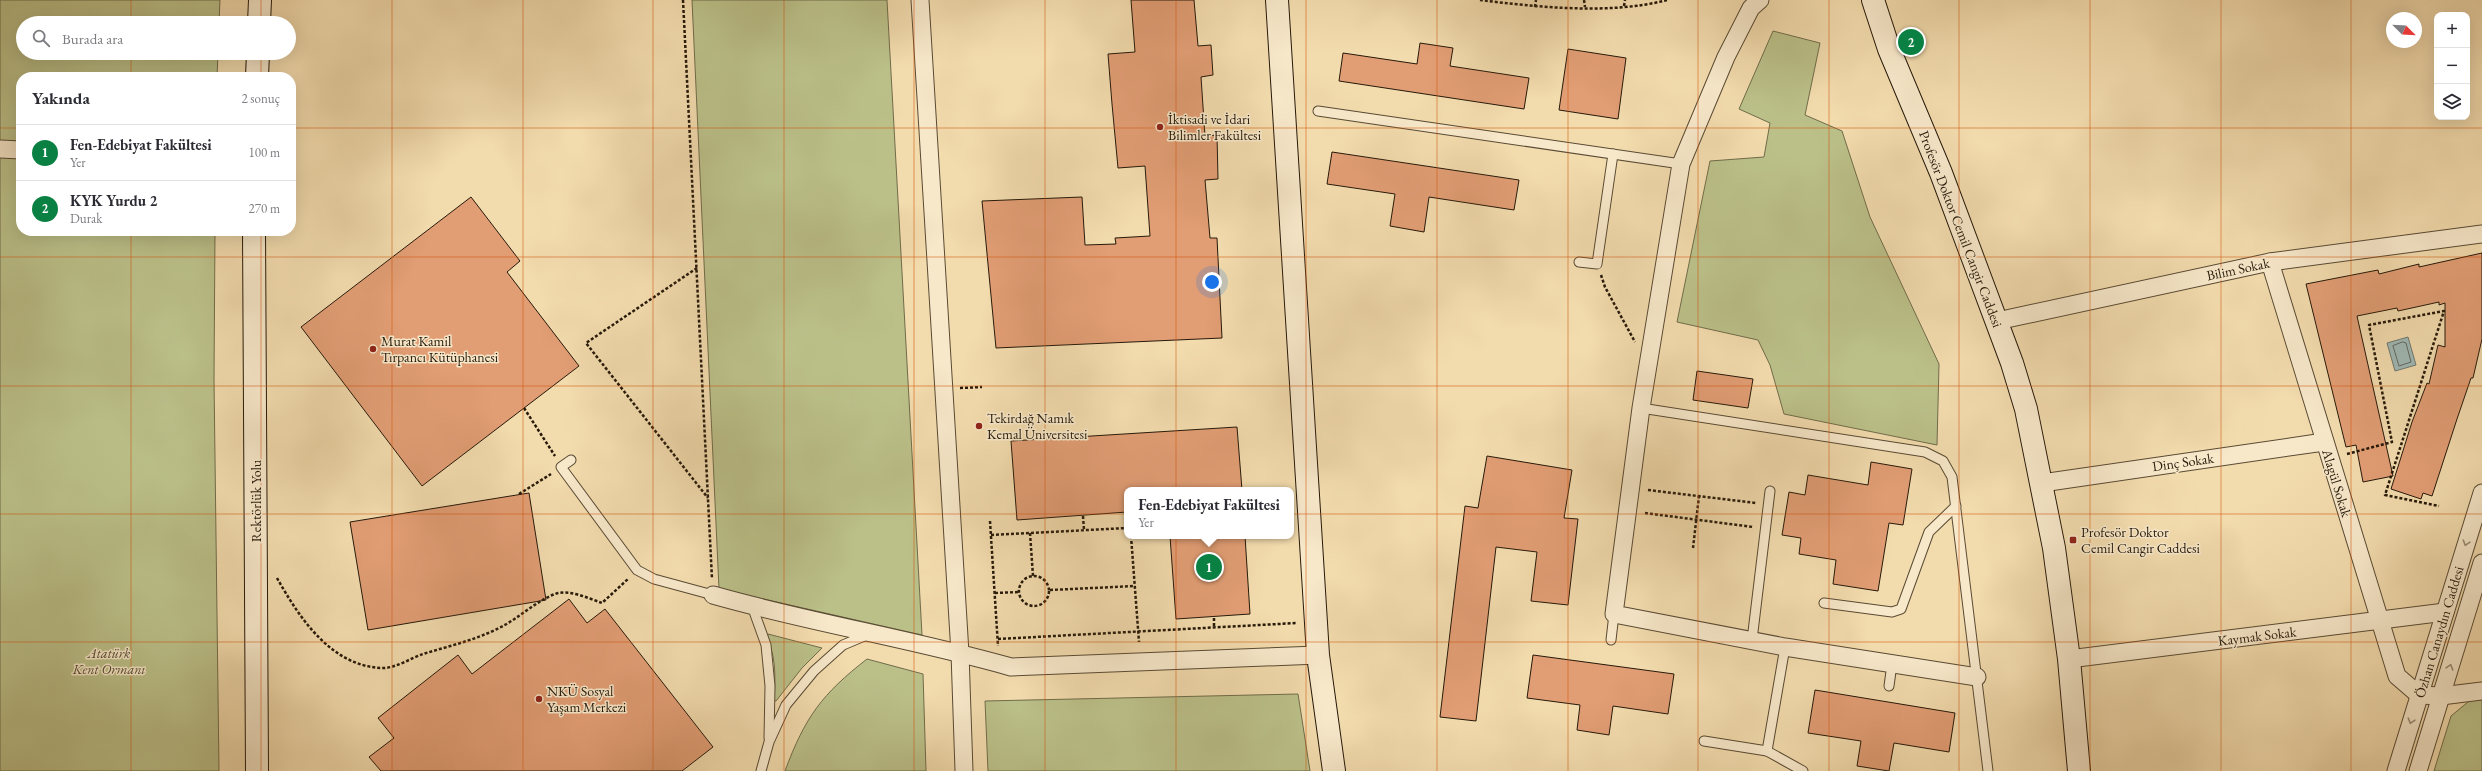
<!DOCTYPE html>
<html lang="tr">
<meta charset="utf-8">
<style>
body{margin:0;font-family:"EB Garamond",serif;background:#f7f7f7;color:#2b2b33}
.controls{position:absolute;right:12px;top:12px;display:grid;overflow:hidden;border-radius:8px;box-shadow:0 4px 16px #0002}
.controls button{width:36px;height:36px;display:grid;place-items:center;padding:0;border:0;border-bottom:1px solid #e1e1e2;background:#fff;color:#2b2b33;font:20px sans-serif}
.compass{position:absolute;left:2386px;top:12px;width:36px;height:36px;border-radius:50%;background:#fff;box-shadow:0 4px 16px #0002;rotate:114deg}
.you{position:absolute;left:1212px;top:282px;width:14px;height:14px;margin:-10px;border:3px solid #fff;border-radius:50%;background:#1a73e8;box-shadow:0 0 0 6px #1a73e833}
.badge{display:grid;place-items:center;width:26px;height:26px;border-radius:50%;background:#0b8043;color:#fff;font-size:13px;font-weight:700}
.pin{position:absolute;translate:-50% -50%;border:2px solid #fff;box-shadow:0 1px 4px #0006}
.popup{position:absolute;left:1124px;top:487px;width:170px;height:52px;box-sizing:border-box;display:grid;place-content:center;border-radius:8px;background:#fff;filter:drop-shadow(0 1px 3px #0005);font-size:13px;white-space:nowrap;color:#7c7c81}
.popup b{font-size:15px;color:#2b2b33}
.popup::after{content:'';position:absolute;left:50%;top:100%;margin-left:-8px;border:8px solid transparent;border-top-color:#fff}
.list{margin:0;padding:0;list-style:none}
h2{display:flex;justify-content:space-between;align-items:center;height:52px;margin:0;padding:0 16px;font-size:17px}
h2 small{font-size:13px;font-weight:400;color:#7c7c81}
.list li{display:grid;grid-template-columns:26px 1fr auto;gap:12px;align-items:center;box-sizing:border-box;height:56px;padding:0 16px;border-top:1px solid #e1e1e2}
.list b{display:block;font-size:15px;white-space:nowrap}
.list p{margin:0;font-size:13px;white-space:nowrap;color:#7c7c81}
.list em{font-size:13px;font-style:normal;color:#7c7c81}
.icon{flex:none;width:22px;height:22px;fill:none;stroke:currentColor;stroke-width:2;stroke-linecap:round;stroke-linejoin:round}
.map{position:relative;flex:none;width:2482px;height:771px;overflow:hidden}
.search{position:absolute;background:#fff;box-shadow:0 4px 16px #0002;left:16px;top:16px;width:280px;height:44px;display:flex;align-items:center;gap:10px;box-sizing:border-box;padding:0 14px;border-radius:22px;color:#7c7c81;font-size:15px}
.panel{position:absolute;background:#fff;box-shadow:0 4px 16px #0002;left:16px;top:72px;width:280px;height:164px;border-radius:16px}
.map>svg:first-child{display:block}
.green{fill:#bbc089;stroke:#706c4a}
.water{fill:#9fb8b5;stroke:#6f7871}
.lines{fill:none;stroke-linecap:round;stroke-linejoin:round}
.shore{stroke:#626860;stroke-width:1}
.building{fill:#e19d74;stroke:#26190a}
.lane-casing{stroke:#594a33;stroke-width:11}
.street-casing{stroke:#594a33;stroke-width:19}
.secondary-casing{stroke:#26190a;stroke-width:24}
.path{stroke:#26190a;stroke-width:2.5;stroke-dasharray:3 2;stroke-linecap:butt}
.lane{stroke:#f7e8ca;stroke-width:9}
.street{stroke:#f7e8ca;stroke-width:17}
.secondary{stroke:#f7e8ca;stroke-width:22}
.oneway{stroke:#998b74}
.grid{fill:none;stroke:#d5530c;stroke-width:1;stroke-opacity:0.55}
.poi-dot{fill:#8f2418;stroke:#f7e8ca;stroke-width:1.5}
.labels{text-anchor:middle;stroke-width:3;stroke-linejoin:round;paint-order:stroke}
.poi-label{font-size:14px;fill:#26190a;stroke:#f7e8ca;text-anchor:start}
.street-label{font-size:14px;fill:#26190a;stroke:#f7e8ca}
.park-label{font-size:14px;font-style:italic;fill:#534b30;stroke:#f7e8ca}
</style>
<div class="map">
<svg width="2482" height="771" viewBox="0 0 2482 771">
<rect width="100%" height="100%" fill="#f2dbad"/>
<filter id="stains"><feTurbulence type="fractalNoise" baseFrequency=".005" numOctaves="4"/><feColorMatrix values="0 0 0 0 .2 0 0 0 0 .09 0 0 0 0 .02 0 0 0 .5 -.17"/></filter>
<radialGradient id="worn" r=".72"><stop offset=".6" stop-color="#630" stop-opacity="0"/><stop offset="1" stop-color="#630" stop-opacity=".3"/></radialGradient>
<!-- green -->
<g class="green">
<polygon points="0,0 220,0 219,23 23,23 23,53 218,53 217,77 21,77 21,231 215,231 214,379 219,771 0,771"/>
<polygon points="692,0 887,0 922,635 719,589"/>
<polygon points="1773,31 1820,43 1805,115 1842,131 1870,217 1939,364 1937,445 1784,414 1770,365 1758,340 1677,322 1710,161 1764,157 1770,123 1739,109"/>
<path d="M768,634L822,648L802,668L776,701H774C775,685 776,667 772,652C770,645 766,641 768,634Z"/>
<path d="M867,659L923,674L926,771H785C805,717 822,694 867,659Z"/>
<polygon points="1298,694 1310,771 988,771 985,701"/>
<polygon points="2482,696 2482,771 2434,771 2451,716 2474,697"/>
</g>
<!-- water -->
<polygon class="water" points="2408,337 2416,365 2395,371 2387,343"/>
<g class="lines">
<!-- shore -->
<polygon class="shore" points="2403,342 2406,343 2411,362 2399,366 2393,346"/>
</g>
<!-- building -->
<g class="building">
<polygon points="1131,0 1194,0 1198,46 1211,45 1213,75 1201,77 1205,136 1217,135 1218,179 1205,180 1210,238 1217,238 1222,338 996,348 982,201 1082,197 1085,245 1116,244 1115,238 1150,236 1145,166 1118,168 1112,104 1108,54 1135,52"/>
<polygon points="1420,43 1453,48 1450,66 1529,78 1524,109 1339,81 1343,53 1417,64"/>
<polygon points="1568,49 1626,58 1618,119 1559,110"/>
<polygon points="1332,152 1519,180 1514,210 1429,197 1424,232 1390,226 1395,194 1327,184"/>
<polygon points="471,197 520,261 507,272 579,366 422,486 301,327"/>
<polygon points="2482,253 2482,339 2473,378 2471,378 2457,419 2432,496 2423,493 2421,499 2391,489 2412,422 2427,383 2429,384 2438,345 2445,347 2445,303 2439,305 2439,302 2398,311 2397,308 2357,316 2393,476 2363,482 2356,445 2346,447 2306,284 2378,270 2379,274 2419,264 2419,267"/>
<polygon points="1697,371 1753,379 1748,408 1693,400"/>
<polygon points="1237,427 1242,490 1127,490 1127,512 1017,520 1011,441"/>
<polygon points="1487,456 1572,470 1564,518 1578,519 1568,605 1531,601 1537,552 1496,547 1476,721 1440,717 1465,506 1478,508"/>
<polygon points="1871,462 1912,469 1903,525 1889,523 1878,591 1833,584 1836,560 1799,554 1801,538 1782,535 1789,492 1805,495 1808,475 1868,485"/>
<polygon points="529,493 546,600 368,630 350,522"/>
<polygon points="1170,536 1245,536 1250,614 1176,619"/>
<polygon points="569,599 587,623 605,609 713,747 682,771 381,771 369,757 394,738 378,718 458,655 472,674"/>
<polygon points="1533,655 1674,674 1668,714 1613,706 1609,735 1577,730 1580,705 1527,698"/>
<polygon points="1815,690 1955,713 1949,752 1894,743 1889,771 1857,766 1861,741 1808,733"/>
</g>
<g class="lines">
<defs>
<g id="lane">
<polyline points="1318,111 1681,164"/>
<polyline points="1579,262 1597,264 1613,154"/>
<polyline points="1641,408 1925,452 1943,461 1952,477 1988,771"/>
<polyline points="571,460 561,467 637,570 654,579 713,595"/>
<polyline points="1824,603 1892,612 1901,609 1929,532 1956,506"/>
<polyline points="752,606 766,645 770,686 769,738"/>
<polyline points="1611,640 1614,614"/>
<polyline points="1752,640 1770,491"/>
<polyline points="1785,647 1767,751 1803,771"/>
<polyline points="1889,686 1892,664"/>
<polyline points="1704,741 1767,751"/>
<polyline points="761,771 769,742 786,705 814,671 843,645 869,634"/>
</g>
<g id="street">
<polyline points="920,0 960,653 964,771"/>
<polyline points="1760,0 1751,8 1726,57 1681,164 1641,408 1614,614 1785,647 1977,677"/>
<polyline points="0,149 21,150"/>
<polyline points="2270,262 2397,676 2419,695 2441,696 2482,691"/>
<polyline points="1997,321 2270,262 2482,234"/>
<polyline points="2042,483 2324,442"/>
<path d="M713,595C811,623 913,639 1011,667L1318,655"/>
<polyline points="2069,659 2445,612"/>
<polyline points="2396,771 2482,493"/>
<polyline points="2418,771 2482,563"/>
</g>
<g id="secondary">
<polyline points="1277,0 1318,655 1334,771"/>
<polyline points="1873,0 1889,49 1941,173 2012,363 2026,409 2054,548 2069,659 2079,771"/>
<polyline points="259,23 260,0"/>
<polyline points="257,77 258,53"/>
<polyline points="254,231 257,771"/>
</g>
</defs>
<!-- lane casing -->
<use href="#lane" class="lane-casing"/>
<!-- street casing -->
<use href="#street" class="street-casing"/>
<!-- secondary casing -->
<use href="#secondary" class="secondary-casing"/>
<!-- path -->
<g class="path">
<polyline points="683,0 712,579"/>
<path d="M1480,0C1536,7 1611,15 1667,0"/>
<polyline points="1584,0 1585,7"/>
<polyline points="1624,6 1625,0"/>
<polyline points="1535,7 1536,0"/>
<polyline points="697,268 586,343 708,498"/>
<polyline points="1601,275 1605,287 1635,342"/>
<polyline points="960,388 982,387"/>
<polyline points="524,408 555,456"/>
<polyline points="2347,454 2392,442 2369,325 2444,311 2385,495 2439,506"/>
<polyline points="1648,490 1756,503"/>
<polyline points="519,494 551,474"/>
<polyline points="1645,513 1753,527"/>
<polyline points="1083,516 1084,530"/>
<polyline points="990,521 998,646"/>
<polyline points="1030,533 1033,576"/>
<polyline points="991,535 1127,528"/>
<polyline points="1131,536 1139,642"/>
<polyline points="1693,548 1699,496"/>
<circle cx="1034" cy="591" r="15"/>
<path d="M277,578C299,617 331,667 383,668C396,668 411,658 423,654C449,646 476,640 501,627C519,618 536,601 555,594C569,589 588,598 602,603L628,579"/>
<polyline points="1050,590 1135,586"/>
<polyline points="995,593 1019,592"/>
<polyline points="1214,618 1214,627"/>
<polyline points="998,639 1297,623"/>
</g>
<!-- lane -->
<use href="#lane" class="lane"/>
<!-- street -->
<use href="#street" class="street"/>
<!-- secondary -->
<use href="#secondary" class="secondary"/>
</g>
<!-- one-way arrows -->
<defs><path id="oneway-chevron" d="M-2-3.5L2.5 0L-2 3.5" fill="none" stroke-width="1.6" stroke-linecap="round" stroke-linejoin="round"/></defs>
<g class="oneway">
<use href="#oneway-chevron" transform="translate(2466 543) rotate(107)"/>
<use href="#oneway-chevron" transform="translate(2450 667) rotate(-73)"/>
<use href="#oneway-chevron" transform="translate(2411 721) rotate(107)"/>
</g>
<!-- grid -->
<path class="grid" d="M131,0V23M261,0V23M392,0V771M523,0V771M653,0V771M784,0V771M914,0V771M1045,0V771M1176,0V771M1306,0V771M1437,0V771M1568,0V771M1698,0V771M1829,0V771M1959,0V771M2090,0V771M2221,0V771M2351,0V771M131,53V77M261,53V77M0,128H21M291,128H2482M131,231V771M261,231V771M0,257H2482M0,386H2482M0,514H2482M0,642H2482"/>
<!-- markers -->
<g class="poi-dot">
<circle cx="1160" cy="127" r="4"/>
<circle cx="373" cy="349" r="4"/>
<circle cx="979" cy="426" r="4"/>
<rect x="2069" y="536" width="8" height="8" rx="2"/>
<circle cx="539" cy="699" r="4"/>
</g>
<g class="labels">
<!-- poi labels -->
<g class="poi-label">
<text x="1168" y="124">İktisadi ve İdari<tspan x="1168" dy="16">Bilimler Fakültesi</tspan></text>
<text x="381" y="346">Murat Kamil<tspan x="381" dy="16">Tırpancı Kütüphanesi</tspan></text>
<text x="987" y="423">Tekirdağ Namık<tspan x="987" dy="16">Kemal Üniversitesi</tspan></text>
<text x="2081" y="537">Profesör Doktor<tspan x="2081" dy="16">Cemil Cangir Caddesi</tspan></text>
<text x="547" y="696">NKÜ Sosyal<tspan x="547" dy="16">Yaşam Merkezi</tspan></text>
</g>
<!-- street labels -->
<g class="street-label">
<text transform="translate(1961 229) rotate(69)" y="5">Profesör Doktor Cemil Cangir Caddesi</text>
<text transform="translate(2238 269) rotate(-12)" y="5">Bilim Sokak</text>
<text transform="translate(2183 462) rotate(-8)" y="5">Dinç Sokak</text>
<text transform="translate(2337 483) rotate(73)" y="5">Alagül Sokak</text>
<text transform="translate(256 501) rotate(-90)" y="5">Rektörlük Yolu</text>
<text transform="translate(2439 632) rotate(-73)" y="5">Özhan Canaydın Caddesi</text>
<text transform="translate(2257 636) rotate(-7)" y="5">Kaymak Sokak</text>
</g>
<!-- park labels -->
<g class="park-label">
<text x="109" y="658">Atatürk<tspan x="109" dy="16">Kent Ormanı</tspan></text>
</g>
</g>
<rect width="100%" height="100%" filter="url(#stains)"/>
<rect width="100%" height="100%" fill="url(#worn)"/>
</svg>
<div class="controls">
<button>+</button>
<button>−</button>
<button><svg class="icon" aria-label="layers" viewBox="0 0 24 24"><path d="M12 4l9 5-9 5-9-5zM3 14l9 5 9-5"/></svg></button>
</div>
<svg class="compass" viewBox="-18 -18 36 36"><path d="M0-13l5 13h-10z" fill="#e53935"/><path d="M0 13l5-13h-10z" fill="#7c7c81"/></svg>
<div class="you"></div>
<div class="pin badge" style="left:1209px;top:567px">1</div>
<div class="popup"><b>Fen-Edebiyat Fakültesi</b>Yer</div>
<div class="pin badge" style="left:1911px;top:42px">2</div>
<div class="search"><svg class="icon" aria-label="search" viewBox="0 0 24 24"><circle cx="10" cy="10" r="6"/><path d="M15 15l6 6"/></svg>Burada ara</div>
<section class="panel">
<h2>Yakında<small>2 sonuç</small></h2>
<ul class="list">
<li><span class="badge">1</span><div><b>Fen-Edebiyat Fakültesi</b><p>Yer</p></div><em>100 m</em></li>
<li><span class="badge">2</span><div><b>KYK Yurdu 2</b><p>Durak</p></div><em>270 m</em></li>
</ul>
</section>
</div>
